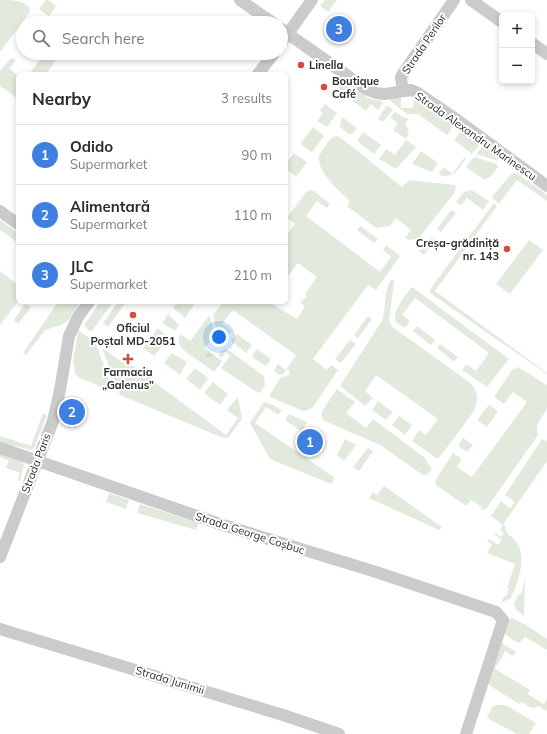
<!DOCTYPE html>
<meta charset="utf-8">
<style>
body{margin:0;font-family:Mulish,sans-serif;background:#f2f2f3;color:#2b2b33}
.controls{position:absolute;right:12px;top:12px;display:grid;overflow:hidden;border-radius:6px;box-shadow:0 2px 6px #0003}
.controls button{width:36px;height:36px;display:grid;place-items:center;padding:0;border:0;border-bottom:1px solid #e1e1e2;background:#fff;color:#2b2b33;font:20px sans-serif}
.you{position:absolute;left:219px;top:337px;width:14px;height:14px;margin:-10px;border:3px solid #fff;border-radius:50%;background:#1a73e8;box-shadow:0 0 0 6px #1a73e833}
.badge{display:grid;place-items:center;width:26px;height:26px;border-radius:50%;background:#1a73e8;color:#fff;font-size:13px;font-weight:700}
.pin{position:absolute;translate:-50% -50%;border:2px solid #fff;box-shadow:0 1px 4px #0006}
.list{margin:0;padding:0;list-style:none}
h2{display:flex;justify-content:space-between;align-items:center;height:52px;margin:0;padding:0 16px;font-size:17px}
h2 small{font-size:13px;font-weight:400;color:#7c7c81}
.list li{display:grid;grid-template-columns:26px 1fr auto;gap:12px;align-items:center;box-sizing:border-box;height:60px;padding:0 16px;border-top:1px solid #e1e1e2}
.list b{display:block;font-size:15px;white-space:nowrap}
.list p{margin:0;font-size:13px;white-space:nowrap;color:#7c7c81}
.list em{font-size:13px;font-style:normal;color:#7c7c81}
.icon{flex:none;width:22px;height:22px;fill:none;stroke:currentColor;stroke-width:2;stroke-linecap:round;stroke-linejoin:round}
.map{position:relative;flex:none;width:547px;height:734px;overflow:hidden}
.search{position:absolute;background:#fff;box-shadow:0 2px 6px #0003;left:16px;top:16px;width:272px;height:44px;display:flex;align-items:center;gap:10px;box-sizing:border-box;padding:0 14px;border-radius:22px;color:#7c7c81;font-size:15px}
.panel{position:absolute;background:#fff;box-shadow:0 2px 6px #0003;left:16px;top:72px;width:272px;height:232px;border-radius:6px}
.map>svg:first-child{display:block}
.grass{fill:url(#grass-tufts)}
.garden{fill:#e1eadc}
.lines{fill:none;stroke-linecap:round;stroke-linejoin:round}
.minor{stroke:#cbcbcb;stroke-width:12}
.poi-dot{fill:#d74b3d;stroke:#fff;stroke-width:1.5}
.labels{text-anchor:middle;stroke-width:4;stroke-linejoin:round;paint-order:stroke}
.street-label{font-size:11px;fill:#2e2e2e;stroke:#fff}
.poi-label{font-size:11px;font-weight:bold;fill:#2e2e2e;stroke:#fff;text-anchor:start}
</style>
<div class="map">
<svg width="547" height="734" viewBox="0 0 547 734">
<defs>
<pattern id="grass-tufts" width="24" height="20" patternUnits="userSpaceOnUse"><rect width="24" height="20" fill="#e1eadc"/><path d="M3 7l-1-3M5 7V3M7 7l1-3M15 17l-1-3M17 17v-4M19 17l1-3" fill="none" stroke="#c1c9bd"/></pattern>
</defs>
<rect width="100%" height="100%" fill="#fff"/>
<!-- grass -->
<polygon class="grass" points="205,348 222,361 214,372 196,359"/>
<!-- garden -->
<g class="garden">
<path d="M0,0C13,0 30,0 30,12L0,52Z"/>
<polygon points="46,0 48,0 56,6 49,16 39,9"/>
<polygon points="325,0 337,0 328,12 320,6"/>
<polygon points="45,53 55,53 59,56 46,74 29,74"/>
<polygon points="11,58 16,60 9,69 18,75 18,99 0,86 0,71"/>
<path d="M341,83C346,86 349,85 354,87C366,93 364,101 380,100L383,103L378,110L371,104L366,111L337,89Z"/>
<polygon points="401,97 401,108 413,108 414,97 454,125 447,135 418,114 407,114 389,100"/>
<polygon points="325,104 337,113 327,127 317,121 323,113 320,111"/>
<polygon points="387,105 393,110 383,122 378,119"/>
<polygon points="395,112 405,118 409,118 405,125 409,129 407,132 409,134 406,139 393,130 398,123 390,117"/>
<polygon points="342,117 357,128 352,134 349,134 340,127 340,125"/>
<polygon points="313,127 324,136 312,152 300,144"/>
<polygon points="462,130 480,144 472,154 454,140"/>
<polygon points="363,132 381,145 374,154 357,141"/>
<path d="M336,136L340,137L402,187L409,180L455,185L456,186L455,192L419,238L409,240L405,238L411,230L396,218L390,226L376,228L347,206L350,201C340,191 318,173 319,158C319,154 323,150 325,147C328,142 330,138 336,136Z"/>
<polygon points="406,140 416,147 396,169 379,159 386,149 395,155"/>
<polygon points="483,146 496,155 498,161 476,154"/>
<polygon points="421,151 438,163 432,172 412,164"/>
<polygon points="294,153 307,162 296,177 286,169 286,163"/>
<path d="M465,157L466,158C458,169 456,177 441,176L439,173L444,167L452,174Z"/>
<path d="M475,157L496,164L498,166C494,173 491,178 484,180L466,167L472,159Z"/>
<polygon points="514,173 518,174 547,195 547,201 517,180 499,204 492,197 511,174"/>
<path d="M311,190L314,191L330,204L327,208L317,201L306,216L380,272L391,257L383,250L386,245L400,256L376,290L368,285L313,359L327,370L331,365L338,370L313,407L308,410L303,411L270,397V395L280,378L289,375V370H286L285,373L279,375L274,371L278,364L286,370L296,355L233,310L222,324L232,331L226,338C215,331 216,328 213,315L223,302H269L297,319L305,306L300,303L307,296L305,294L317,277L298,263L288,276L286,275V235L295,224L287,218L306,192Z"/>
<polygon points="471,190 489,201 483,210 467,198 461,205 456,202 464,192"/>
<polygon points="494,203 497,206 435,291 547,373 547,374 430,293 431,288"/>
<polygon points="451,210 456,213 441,232 437,229"/>
<polygon points="0,220 18,233 18,243 0,230"/>
<polygon points="360,226 378,239 374,243 357,230"/>
<polygon points="431,237 435,240 424,255 419,251"/>
<polygon points="529,240 543,250 510,294 496,284"/>
<polygon points="0,271 18,285 18,301 0,325"/>
<path d="M391,280H393L394,281L389,320L391,326L469,382C478,390 479,399 474,411L439,458H436L412,441L419,430L426,435L438,419L376,375L365,391L373,398L365,406L340,386L383,319L387,288Z"/>
<path d="M412,287L509,359L487,387L462,370L466,364L476,371L489,353L415,298L402,315L410,321L405,328C402,326 398,324 396,322C390,314 407,293 412,287Z"/>
<polygon points="58,302 80,302 69,320 61,325 45,330 26,355 23,353"/>
<polygon points="100,302 113,302 92,331 89,331 84,325"/>
<polygon points="118,302 126,302 108,327 103,323"/>
<polygon points="177,302 196,302 185,318 173,308"/>
<polygon points="25,304 31,307 18,324 14,320"/>
<polygon points="168,314 179,325 175,331 162,323"/>
<path d="M209,316H210L215,335L196,359C188,353 173,346 181,334L190,341Z"/>
<polygon points="368,316 372,319 358,338 354,335"/>
<polygon points="417,326 435,340 431,345 413,331"/>
<polygon points="158,328 166,335 162,340 163,345 154,356 143,348"/>
<polygon points="78,330 95,342 114,392 80,378 75,374 73,362"/>
<polygon points="237,334 252,345 246,353 231,341"/>
<polygon points="350,340 356,344 341,363 335,359"/>
<polygon points="440,344 458,357 454,362 437,348"/>
<polygon points="102,348 129,367 131,365 226,435 238,418 227,410 237,398 238,398 242,419 228,438 223,438 120,395"/>
<polygon points="224,349 230,351 264,376 265,385 260,393 255,391 221,368 230,356 226,352 222,358 218,355"/>
<polygon points="257,349 271,359 266,366 252,357"/>
<polygon points="172,353 187,362 180,375 164,363"/>
<polygon points="518,367 547,385 547,408 537,426 538,435 486,509 480,510 482,507 471,500 466,506 436,485 435,481 453,453 462,459 457,467 472,477 527,402 513,392 504,404 494,397 512,370"/>
<polygon points="195,368 208,378 200,390 186,379"/>
<polygon points="213,382 228,394 220,405 204,393"/>
<polygon points="337,389 355,402 346,413 366,428 373,419 425,458 432,470 427,475 423,475 380,445 325,421 322,418 322,411"/>
<polygon points="378,401 393,412 386,420 372,410"/>
<polygon points="266,402 282,410 278,415 266,407 255,423 335,478 331,484 270,459 250,423 263,403"/>
<polygon points="489,405 498,411 487,427 477,420"/>
<polygon points="43,413 47,415 34,448 31,450 15,446 14,448 0,442 0,436 31,446"/>
<polygon points="289,414 307,422 302,432 285,420"/>
<polygon points="399,416 412,425 405,435 392,425"/>
<polygon points="463,438 473,445 467,452 458,446"/>
<polygon points="345,439 356,445 344,461 337,455"/>
<path d="M542,439L547,441V461L504,523C507,538 510,533 517,543C527,557 518,584 511,598L501,603L504,596L506,597L509,589L507,588L515,564L487,553L492,544L487,541L489,539L498,545L502,540L494,534L495,533L501,537L504,533L500,530L503,525L491,516L501,501L510,508L515,502L505,495Z"/>
<polygon points="368,448 373,451 359,471 353,467"/>
<polygon points="0,454 20,461 24,465 20,481 17,480 20,473 6,468 9,461 0,457"/>
<polygon points="384,486 442,527 439,530 369,498 373,492 377,495"/>
<polygon points="109,493 129,500 126,509 106,502"/>
<polygon points="140,504 199,523 196,530 137,513"/>
<polygon points="525,576 524,616 516,609 514,605 517,597 522,592"/>
<polygon points="512,618 526,625 547,639 547,650 525,637 519,643 510,638 504,633 507,621"/>
<path d="M502,643L516,652L513,656L505,651L495,669L530,690L527,694L544,704L547,699V711L538,706C532,710 528,706 522,702L519,704L489,685L487,680Z"/>
<polygon points="496,705 506,705 536,723 529,734 517,734 487,718 492,707"/>
</g>
<g class="lines">
<!-- minor -->
<g class="minor">
<polyline points="240,0 273,23"/>
<polyline points="471,0 502,22"/>
<polyline points="281,29 368,90 376,93 385,94 411,90 418,93 460,122 547,186"/>
<polyline points="281,43 312,0"/>
<polyline points="532,43 547,54"/>
<polyline points="258,74 274,53"/>
<polyline points="403,91 401,78 402,75 454,0"/>
<polyline points="0,211 18,224"/>
<polyline points="0,448 223,525 376,572 496,612 503,620 466,734"/>
<polyline points="0,557 53,421 60,390 69,336 78,317 89,302"/>
<polyline points="0,629 283,715 339,734"/>
</g>
</g>
<!-- markers -->
<g class="poi-dot">
<circle cx="301" cy="65" r="4"/>
<circle cx="324" cy="87" r="4"/>
<circle cx="507" cy="249" r="4"/>
<circle cx="133" cy="315" r="4"/>
<path d="M126 353h4v4h4v4h-4v4h-4v-4h-4v-4h4z"/>
</g>
<g class="labels">
<!-- street labels -->
<g class="street-label">
<text transform="translate(424 44) rotate(-56)" y="4">Strada Perilor</text>
<text transform="translate(476 136) rotate(35)" y="4">Strada Alexandru Marinescu</text>
<text transform="translate(36 463) rotate(-69)" y="4">Strada Paris</text>
<text transform="translate(250 533) rotate(18)" y="4">Strada George Coșbuc</text>
<text transform="translate(170 680) rotate(17)" y="4">Strada Junimii</text>
</g>
<!-- poi labels -->
<g class="poi-label">
<text x="309" y="69">Linella</text>
<text x="332" y="85">Boutique<tspan x="332" dy="13">Café</tspan></text>
<text x="499" y="247" text-anchor="end">Creșa-grădiniță<tspan x="499" dy="13">nr. 143</tspan></text>
<text x="133" y="332" text-anchor="middle">Oficiul<tspan x="133" dy="13">Poștal MD-2051</tspan></text>
<text x="128" y="376" text-anchor="middle">Farmacia<tspan x="128" dy="13">„Galenus”</tspan></text>
</g>
</g>
</svg>
<div class="controls">
<button>+</button>
<button>−</button>
</div>
<div class="you"></div>
<div class="pin badge" style="left:310px;top:442px;background:#3f7fe0">1</div>
<div class="pin badge" style="left:72px;top:412px;background:#3f7fe0">2</div>
<div class="pin badge" style="left:339px;top:29px;background:#3f7fe0">3</div>
<div class="search"><svg class="icon" aria-label="search" viewBox="0 0 24 24"><circle cx="10" cy="10" r="6"/><path d="M15 15l6 6"/></svg>Search here</div>
<section class="panel">
<h2>Nearby<small>3 results</small></h2>
<ul class="list">
<li><span class="badge" style="background:#3f7fe0">1</span><div><b>Odido</b><p>Supermarket</p></div><em>90 m</em></li>
<li><span class="badge" style="background:#3f7fe0">2</span><div><b>Alimentară</b><p>Supermarket</p></div><em>110 m</em></li>
<li><span class="badge" style="background:#3f7fe0">3</span><div><b>JLC</b><p>Supermarket</p></div><em>210 m</em></li>
</ul>
</section>
</div>
